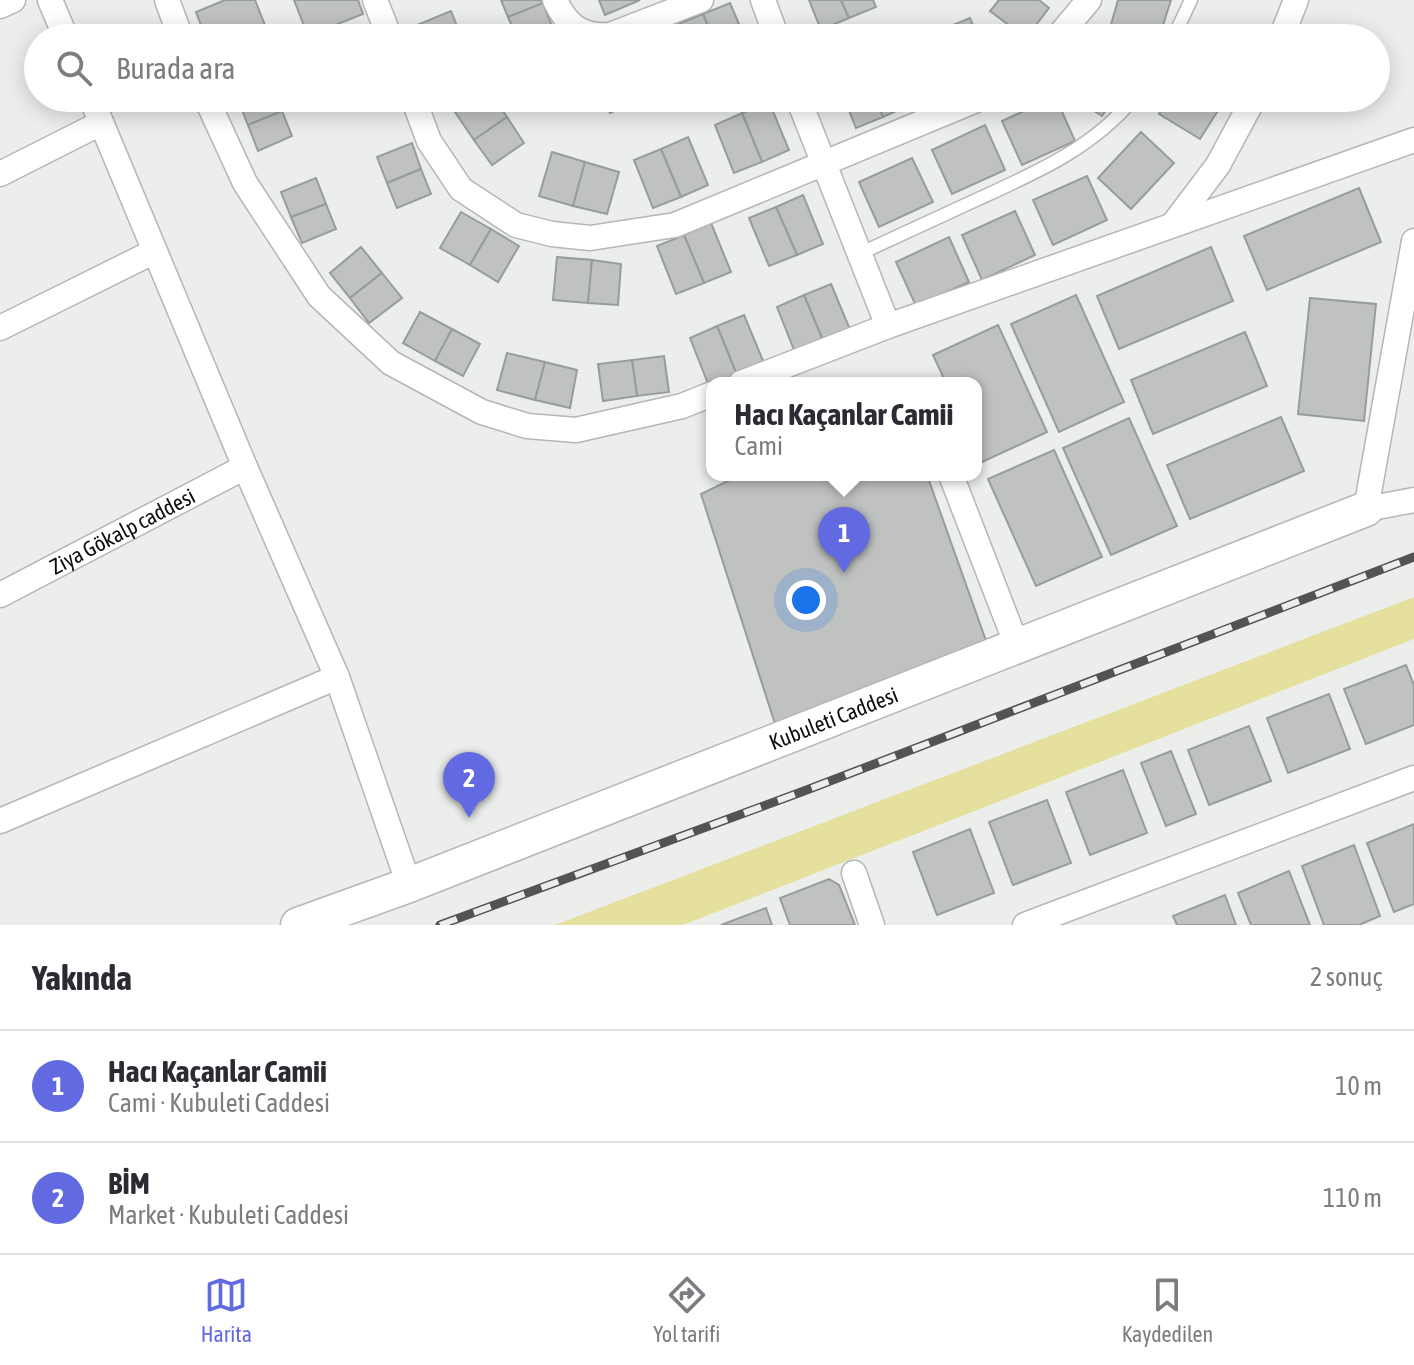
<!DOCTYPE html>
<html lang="tr">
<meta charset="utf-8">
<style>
body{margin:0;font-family:"Asap Condensed",sans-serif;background:#f2f2f3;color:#2b2b33}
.you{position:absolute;left:806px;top:600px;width:28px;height:28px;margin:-20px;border:6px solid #fff;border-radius:50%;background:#1a73e8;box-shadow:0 0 0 12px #1a73e833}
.badge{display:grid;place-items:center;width:52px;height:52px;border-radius:50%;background:#626ae2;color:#fff;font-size:26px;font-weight:700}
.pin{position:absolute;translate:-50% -66px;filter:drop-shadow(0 2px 4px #0008)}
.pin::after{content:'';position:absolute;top:42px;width:28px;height:24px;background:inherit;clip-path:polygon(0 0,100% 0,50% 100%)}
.popup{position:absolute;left:706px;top:377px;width:276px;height:104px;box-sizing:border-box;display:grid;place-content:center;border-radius:16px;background:#fff;filter:drop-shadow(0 2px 6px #0005);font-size:26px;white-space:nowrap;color:#7c7c81}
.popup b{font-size:30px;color:#2b2b33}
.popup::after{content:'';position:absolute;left:50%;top:100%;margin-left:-16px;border:16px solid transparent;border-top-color:#fff}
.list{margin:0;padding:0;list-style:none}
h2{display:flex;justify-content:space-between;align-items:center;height:104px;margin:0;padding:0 32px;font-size:34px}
h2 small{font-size:26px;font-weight:400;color:#7c7c81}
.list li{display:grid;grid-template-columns:52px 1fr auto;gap:24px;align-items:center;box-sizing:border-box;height:112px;padding:0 32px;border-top:2px solid #e1e1e2}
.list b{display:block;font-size:30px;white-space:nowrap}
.list p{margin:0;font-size:26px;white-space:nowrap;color:#7c7c81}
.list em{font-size:26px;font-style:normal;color:#7c7c81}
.icon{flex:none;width:44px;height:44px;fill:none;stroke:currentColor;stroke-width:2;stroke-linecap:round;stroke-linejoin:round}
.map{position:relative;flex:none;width:1414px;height:925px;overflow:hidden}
.search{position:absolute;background:#fff;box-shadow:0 4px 20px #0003;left:24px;right:24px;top:24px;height:88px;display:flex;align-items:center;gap:20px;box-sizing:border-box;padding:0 28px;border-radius:44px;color:#7c7c81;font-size:30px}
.sheet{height:328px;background:#fff}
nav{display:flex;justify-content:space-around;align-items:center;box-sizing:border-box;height:112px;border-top:2px solid #e1e1e2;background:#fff;font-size:22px;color:#7c7c81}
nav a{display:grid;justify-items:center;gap:4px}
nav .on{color:#626ae2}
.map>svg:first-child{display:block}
.green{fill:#e5e09d}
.building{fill:#bfc2c1;stroke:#989c9b;stroke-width:2}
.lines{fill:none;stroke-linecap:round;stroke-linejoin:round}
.lane-casing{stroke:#b4b7b4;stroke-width:15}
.street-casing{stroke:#b4b7b4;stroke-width:27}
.secondary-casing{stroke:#b4b7b4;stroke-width:37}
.lane{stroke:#fff;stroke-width:12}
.street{stroke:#fff;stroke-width:24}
.secondary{stroke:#fff;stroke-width:34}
.rail-casing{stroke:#525452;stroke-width:9}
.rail{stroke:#ebeeeb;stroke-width:6;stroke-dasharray:18;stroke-linecap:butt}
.labels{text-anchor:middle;stroke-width:8;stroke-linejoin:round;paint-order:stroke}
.street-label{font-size:22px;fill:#0d0e0d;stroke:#ebeeeb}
</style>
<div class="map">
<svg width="1414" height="925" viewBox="0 0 1414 925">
<rect width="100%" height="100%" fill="#ebeeeb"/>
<!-- green -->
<polygon class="green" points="1414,597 1414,639 683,925 555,925"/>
<!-- building -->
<g class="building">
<polygon points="225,0 255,0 270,38 206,38 196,12"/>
<polygon points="294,0 358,0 363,14 308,36"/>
<polygon points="501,0 542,0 543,3 508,17"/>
<polygon points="599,0 640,0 605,15"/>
<polygon points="809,0 841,0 849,18 821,30"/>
<polygon points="841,0 873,0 876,7 849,18"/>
<polygon points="999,0 1039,0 1049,8 1026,38 990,11"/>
<polygon points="1118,0 1171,0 1159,38 1143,38 1110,28"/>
<polygon points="543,3 553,29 530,38 517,38 508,17"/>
<polygon points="730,3 745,38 713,38 703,14"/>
<polygon points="451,11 461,36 422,38 417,25"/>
<polygon points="703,14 713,38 681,38 676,25"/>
<polygon points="970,18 978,38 947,38 943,29"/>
<polygon points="242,98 277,98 282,111 248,125 238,100"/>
<polygon points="347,98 380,98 352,110"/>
<polygon points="477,98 494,98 507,117 474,140 455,112"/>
<polygon points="604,98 637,98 638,101 610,113"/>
<polygon points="844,98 876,98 883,117 856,128"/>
<polygon points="876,98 907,98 910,105 883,117"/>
<polygon points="1052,98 1056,98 1075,141 1022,165 1002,121"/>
<polygon points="1074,98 1114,98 1102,116"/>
<polygon points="1169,98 1226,98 1200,139 1159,114"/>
<polygon points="769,102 789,150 762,162 742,113"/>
<polygon points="282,111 292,136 258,151 248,125"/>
<polygon points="742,113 762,162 734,173 715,125"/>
<polygon points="507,117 524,143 492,165 474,140"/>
<polygon points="985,125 1005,170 952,194 932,150"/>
<polygon points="1141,132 1174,163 1131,209 1098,178"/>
<polygon points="688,137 708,185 681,197 661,149"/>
<polygon points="412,143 421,169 387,183 377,157"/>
<polygon points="661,149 681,197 653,208 634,160"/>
<polygon points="552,152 585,162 573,206 539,196"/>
<polygon points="912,158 933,202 879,227 859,182"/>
<polygon points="585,162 619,172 607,214 573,206"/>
<polygon points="421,169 431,194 397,208 387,183"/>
<polygon points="1087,176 1107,220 1053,245 1033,200"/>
<polygon points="316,178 326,204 291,217 281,192"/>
<polygon points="1359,188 1381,242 1267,290 1244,236"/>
<polygon points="803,195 823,244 797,255 776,207"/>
<polygon points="326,204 336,229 302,243 291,217"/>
<polygon points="776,207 797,255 769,266 749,218"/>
<polygon points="1015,211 1035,255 982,280 962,235"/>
<polygon points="461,212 491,229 470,265 440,248"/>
<polygon points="711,223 731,272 704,283 684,235"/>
<polygon points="491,229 519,246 498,282 470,265"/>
<polygon points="684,235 704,283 676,294 657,246"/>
<polygon points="949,237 969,282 916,306 896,262"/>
<polygon points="361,247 382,273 350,298 330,273"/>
<polygon points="1211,247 1233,301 1119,349 1097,296"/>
<polygon points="557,257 592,260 588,303 553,300"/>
<polygon points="592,260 621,264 618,305 588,303"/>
<polygon points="382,273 402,298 369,323 350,298"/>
<polygon points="831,284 851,332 824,343 804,295"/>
<polygon points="804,295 824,343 796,355 777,307"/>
<polygon points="1076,295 1124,402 1059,432 1011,324"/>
<polygon points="1310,298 1376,304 1364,421 1298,414"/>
<polygon points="420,312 452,329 435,361 403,343"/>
<polygon points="744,315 764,363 737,375 717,326"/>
<polygon points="998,325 1047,432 982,462 976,450 976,383 946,383 933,355"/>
<polygon points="717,326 737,375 709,386 690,338"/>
<polygon points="452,329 480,344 463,376 435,361"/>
<polygon points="1245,332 1267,386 1153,434 1131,380"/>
<polygon points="507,353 545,362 535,400 497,390"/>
<polygon points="664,356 669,392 637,396 632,360"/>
<polygon points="632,360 637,396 603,401 598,364"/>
<polygon points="545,362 577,370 570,408 535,400"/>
<polygon points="1281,417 1304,471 1190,519 1167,465"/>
<polygon points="1129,418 1177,526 1111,555 1063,448"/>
<polygon points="1054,450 1102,557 1036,586 988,479"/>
<polygon points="740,475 927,475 990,652 777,730 701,494"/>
<polygon points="1406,665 1414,685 1414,725 1366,744 1344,689"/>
<polygon points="1329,694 1350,749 1288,773 1267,718"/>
<polygon points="1249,726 1271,781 1209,805 1188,750"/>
<polygon points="1171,751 1196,814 1166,826 1141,763"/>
<polygon points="1123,770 1147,833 1090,855 1066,792"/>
<polygon points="1047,800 1071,863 1013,885 989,822"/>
<polygon points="1414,824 1414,904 1394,912 1367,843"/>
<polygon points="970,829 994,893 937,915 913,852"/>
<polygon points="1354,845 1380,916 1359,925 1324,925 1302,866"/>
<polygon points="1289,871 1310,925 1251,925 1238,893"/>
<polygon points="829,879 839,885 855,925 790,925 780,898"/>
<polygon points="1225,895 1236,925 1177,925 1173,916"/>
<polygon points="766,908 772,925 721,925"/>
</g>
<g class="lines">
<defs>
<g id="lane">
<polyline points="1173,38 1191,0"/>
<path d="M859,254C898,236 937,218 976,200C1035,173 1092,149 1134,98"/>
</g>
<g id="street">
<polyline points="50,0 66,38"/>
<polyline points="167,0 181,38"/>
<polyline points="375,0 390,38"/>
<path d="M555,0C567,26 581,37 610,35L701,0"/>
<polyline points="763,0 777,38"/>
<polyline points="0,6 13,0"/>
<polyline points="1057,38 1089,0"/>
<polyline points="1281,38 1296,0"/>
<polyline points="91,98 245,467 337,677 409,885"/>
<polyline points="206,98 245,183 319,296 391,363 482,412 527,426 576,430 682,406 712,394"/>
<polyline points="413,98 429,141 461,189 516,225 552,234 590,238 675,225 981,98"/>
<polyline points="798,98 888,326"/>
<polyline points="0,174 101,123"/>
<polyline points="1175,222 1218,165 1254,98"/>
<polyline points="1414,241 1366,509 1414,500"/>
<polyline points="0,328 155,251"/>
<polyline points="741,383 888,326 1414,140"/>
<polyline points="951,475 1017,646"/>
<path id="s1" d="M0,595L245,467"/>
<polyline points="0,821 337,677"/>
<polyline points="854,873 872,925"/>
<polyline points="1025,925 1414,778"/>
</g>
<g id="secondary">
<path id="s2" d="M298,925L409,885L1366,509"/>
</g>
</defs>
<!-- lane casing -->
<use href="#lane" class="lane-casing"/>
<!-- street casing -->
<use href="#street" class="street-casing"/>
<!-- secondary casing -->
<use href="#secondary" class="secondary-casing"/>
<!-- lane -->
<use href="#lane" class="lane"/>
<!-- street -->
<use href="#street" class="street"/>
<!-- secondary -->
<use href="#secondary" class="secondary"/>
<defs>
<polyline id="rail" points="440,925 804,791 1414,557"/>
</defs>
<!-- rail casing -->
<use href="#rail" class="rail-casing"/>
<!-- rail -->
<use href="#rail" class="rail"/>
</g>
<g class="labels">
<!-- street labels -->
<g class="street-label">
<text dy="8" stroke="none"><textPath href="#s1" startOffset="138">Ziya Gökalp caddesi</textPath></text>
<text dy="8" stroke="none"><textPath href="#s2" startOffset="574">Kubuleti Caddesi</textPath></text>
</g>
</g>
</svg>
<div class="you"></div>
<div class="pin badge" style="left:844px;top:573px">1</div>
<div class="popup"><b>Hacı Kaçanlar Camii</b>Cami</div>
<div class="pin badge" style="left:469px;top:818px">2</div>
<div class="search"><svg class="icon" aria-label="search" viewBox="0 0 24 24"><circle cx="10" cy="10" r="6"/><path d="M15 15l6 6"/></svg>Burada ara</div>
</div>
<section class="sheet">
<h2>Yakında<small>2 sonuç</small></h2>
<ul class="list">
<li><span class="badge">1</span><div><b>Hacı Kaçanlar Camii</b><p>Cami · Kubuleti Caddesi</p></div><em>10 m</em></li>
<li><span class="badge">2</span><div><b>BİM</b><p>Market · Kubuleti Caddesi</p></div><em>110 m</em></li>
</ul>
</section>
<nav>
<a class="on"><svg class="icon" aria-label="map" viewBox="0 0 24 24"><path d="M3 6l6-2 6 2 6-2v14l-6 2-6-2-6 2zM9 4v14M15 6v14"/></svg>Harita</a>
<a><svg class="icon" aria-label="directions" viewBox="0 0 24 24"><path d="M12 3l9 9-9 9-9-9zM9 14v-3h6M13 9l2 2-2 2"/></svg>Yol tarifi</a>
<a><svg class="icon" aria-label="saved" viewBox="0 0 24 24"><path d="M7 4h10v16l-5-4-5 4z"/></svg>Kaydedilen</a>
</nav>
